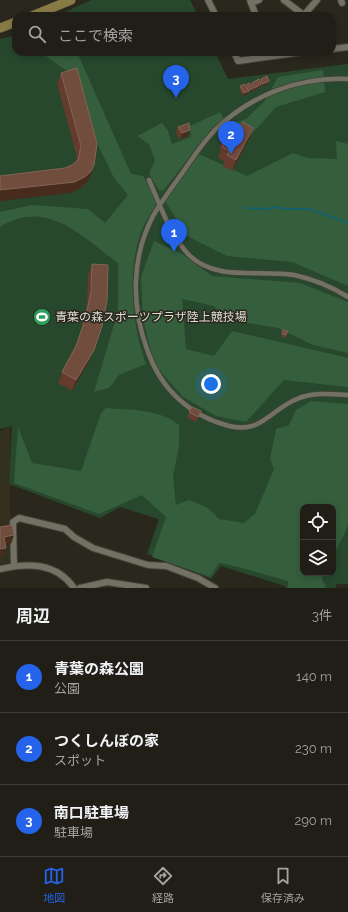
<!DOCTYPE html>
<html lang="ja">
<meta charset="utf-8">
<style>
body{margin:0;font-family:Raleway,"Noto Sans JP",sans-serif;background:#28271f;color:#f1f3f6}
.controls{position:absolute;right:12px;bottom:12px;display:grid;overflow:hidden;border-radius:8px;box-shadow:0 2px 6px #0003}
.controls button{width:36px;height:36px;display:grid;place-items:center;padding:0;border:0;border-bottom:1px solid #3d3c35;background:#201e16;color:#f1f3f6;font:20px sans-serif}
.you{position:absolute;left:211px;top:384px;width:14px;height:14px;margin:-10px;border:3px solid #fff;border-radius:50%;background:#1a73e8;box-shadow:0 0 0 6px #1a73e833}
.badge{display:grid;place-items:center;width:26px;height:26px;border-radius:50%;background:#2563eb;color:#fff;font-size:13px;font-weight:700}
.pin{position:absolute;translate:-50% -33px;filter:drop-shadow(0 1px 2px #0008)}
.pin::after{content:'';position:absolute;top:21px;width:14px;height:12px;background:inherit;clip-path:polygon(0 0,100% 0,50% 100%)}
.list{margin:0;padding:0;list-style:none}
h2{display:flex;justify-content:space-between;align-items:center;height:52px;margin:0;padding:0 16px;font-size:17px}
h2 small{font-size:13px;font-weight:400;color:#a2a2a1}
.list li{display:grid;grid-template-columns:26px 1fr auto;gap:12px;align-items:center;box-sizing:border-box;height:72px;padding:0 16px;border-top:1px solid #3d3c35}
.list b{display:block;font-size:15px;white-space:nowrap}
.list p{margin:0;font-size:13px;white-space:nowrap;color:#a2a2a1}
.list em{font-size:13px;font-style:normal;color:#a2a2a1}
.icon{flex:none;width:22px;height:22px;fill:none;stroke:currentColor;stroke-width:2;stroke-linecap:round;stroke-linejoin:round}
.map{position:relative;flex:none;width:348px;height:588px;overflow:hidden}
.search{position:absolute;background:#201e16;box-shadow:0 2px 6px #0003;left:12px;right:12px;top:12px;height:44px;display:flex;align-items:center;gap:10px;box-sizing:border-box;padding:0 14px;border-radius:12px;color:#a2a2a1;font-size:15px}
.sheet{height:268px;background:#201e16}
nav{display:flex;justify-content:space-around;align-items:center;box-sizing:border-box;height:56px;border-top:1px solid #3d3c35;background:#201e16;font-size:11px;color:#a2a2a1}
nav a{display:grid;justify-items:center;gap:2px}
nav .on{color:#2563eb}
.map>svg:first-child{display:block}
.built{fill:#34301f}
.green{fill:#27482d;fill-rule:evenodd}
.forest{fill:#355e3d}
.lines{fill:none;stroke-linecap:round;stroke-linejoin:round}
.stream{stroke:#166069;stroke-width:2}
.pedestrian-casing{stroke:#444239;stroke-width:6}
.minor-casing{stroke:#444239;stroke-width:8}
.primary-casing{stroke:#444239;stroke-width:10}
.pedestrian{stroke:#737164;stroke-width:4.5}
.minor{stroke:#737164;stroke-width:6}
.primary{stroke:#887b44;stroke-width:9}
.wall{fill:#643b2c}
.shaded-wall{fill:#472c1e}
.building{fill:#714d3e;stroke:#836456}
.labels{text-anchor:middle;stroke-width:3;stroke-linejoin:round;paint-order:stroke}
.poi-label{font-size:12px;fill:#dfded7;stroke:#2a281d;text-anchor:start}
</style>
<div class="map">
<svg width="348" height="588" viewBox="0 0 348 588">
<rect width="100%" height="100%" fill="#2a281d"/>
<!-- built -->
<polygon class="built" points="10,427 10,562 0,564 0,431"/>
<!-- green -->
<g class="green">
<polygon points="91,0 190,0 198,16 57,16"/>
<path d="M16,35V52H215L228,79L348,64V584H337L335,588H286L285,586L221,566L211,579L176,563L147,554L159,519L120,507L100,518L9,484L12,426L0,429V39ZM303,507H333V573H303Z"/>
</g>
<!-- forest -->
<g class="forest">
<path d="M40,52H77L131,174L143,176L158,203C152,212 145,222 141,232C127,271 132,326 146,364L119,375L109,388L94,392L118,311V263C81,236 47,198 0,227V212L32,205L88,209L105,223L128,195L114,178L98,145L74,76Z"/>
<polygon points="323,70 325,92 276,107 251,135 239,131 225,136 211,129 164,190 159,191 149,174 155,160 149,144 137,136 162,123 168,131 172,144 191,137 190,126 220,112 227,125 246,119 264,102 278,77"/>
<polygon points="336,141 348,144 348,286 292,262 227,256 187,236 165,201 199,154 247,176 293,153 308,158 337,159"/>
<polygon points="154,241 182,254 212,276 300,283 348,302 348,353 313,345 278,328 225,319 214,306 182,299 186,349 214,356 232,331 348,358 348,387 284,380 246,422 216,416 183,397 154,364 143,319 141,277"/>
<path d="M311,401L348,404V524L344,535L333,555V507H303V573H325L322,579L326,588H288V581C265,575 243,567 219,563L210,577L152,557L166,517L142,495L99,514L14,483L18,427L32,463L81,471L101,413L106,408C130,410 160,409 179,425V445L173,477L176,505L189,500L208,508L219,519L244,523L255,514L274,469L270,459L276,429L289,425L296,410Z"/>
</g>
<g class="lines">
<!-- stream -->
<polyline class="stream" points="245,208 267,209 275,207 287,209 310,209 348,223"/>
<defs>
<g id="pedestrian">
<path d="M348,79C298,77 251,95 215,130C201,144 191,161 180,176C171,189 161,202 153,216C131,258 131,307 148,352C161,389 190,416 229,426C262,434 271,409 297,399C313,392 332,394 348,395"/>
<path d="M149,180C160,205 170,235 189,255C216,282 260,269 294,275C313,279 332,287 348,297"/>
</g>
<g id="minor">
<polyline points="208,0 216,16"/>
<polyline points="250,0 256,16"/>
<polyline points="284,0 305,16"/>
<polyline points="341,0 342,3"/>
<polyline points="251,3 259,0"/>
<polyline points="304,15 317,0"/>
<polyline points="332,49 348,47"/>
<polyline points="234,52 238,61 303,52"/>
<polyline points="14,566 13,522 19,518 65,529 74,537 93,548 148,565 166,566 198,578 215,588"/>
<path d="M0,569C28,563 56,562 74,588"/>
<polyline points="80,588 107,582 146,588"/>
</g>
<g id="primary">
<polyline points="32,16 71,0"/>
<polyline points="0,28 16,22"/>
</g>
</defs>
<!-- pedestrian casing -->
<use href="#pedestrian" class="pedestrian-casing"/>
<!-- minor casing -->
<use href="#minor" class="minor-casing"/>
<!-- primary casing -->
<use href="#primary" class="primary-casing"/>
<!-- pedestrian -->
<use href="#pedestrian" class="pedestrian"/>
<!-- minor -->
<use href="#minor" class="minor"/>
<!-- primary -->
<use href="#primary" class="primary"/>
</g>
<!-- wall -->
<g class="wall">
<polygon points="61,73 90,177 87,182 82,187 71,193 65,168 72,165 76,162 77,157 57,84"/>
<polygon points="261,79 268,84 262,87 261,85 260,87 254,91 253,89 252,91 249,93 248,91 248,94 243,96 239,89 240,86 246,86 247,84 252,85 252,83 260,82"/>
<polygon points="178,127 188,136 180,139 176,133"/>
<polygon points="240,127 253,128 249,139 232,171 223,166 224,161 218,158 221,149 219,147 223,136"/>
<polygon points="92,264 89,361 72,391 58,383 62,372 75,348 81,331 87,304 88,275"/>
<polygon points="283,330 288,331 285,338 281,337"/>
<polygon points="189,412 199,417 196,422 187,418"/>
</g>
<!-- shaded-wall -->
<g class="shaded-wall">
<polygon points="269,81 268,84 262,87 263,84"/>
<polygon points="261,84 260,87 254,91 255,88"/>
<polygon points="253,88 252,91 249,93 250,90"/>
<polygon points="249,91 248,94 243,96 244,93"/>
<polygon points="253,128 249,139 232,171 236,160"/>
<polygon points="190,130 188,136 180,139 182,133"/>
<polygon points="94,165 90,177 87,182 82,187 71,193 0,201 0,190"/>
<polygon points="94,350 89,361 72,391 76,380"/>
<polygon points="14,535 11,544 1,546 4,537"/>
<polygon points="6,548 3,556 0,557 0,549"/>
</g>
<!-- building -->
<g class="building">
<polygon points="77,68 97,144 94,165 91,171 86,176 75,182 0,190 0,176 65,168 72,165 78,160 81,146 61,73"/>
<polygon points="267,76 269,81 263,84 261,79"/>
<polygon points="259,79 261,84 255,88 252,83"/>
<polygon points="250,83 253,88 250,90 247,84"/>
<polygon points="245,84 249,91 244,93 240,86"/>
<polygon points="243,122 253,128 236,160 227,155 229,151 222,147 227,138 223,136 226,130 230,132 234,124 240,127"/>
<polygon points="189,123 190,130 182,133 178,127"/>
<polygon points="92,264 108,265 107,301 102,326 94,350 76,380 62,372 76,346 85,320 91,292"/>
<polygon points="283,330 288,331 286,335 282,334"/>
<polygon points="192,407 201,411 198,417 189,412"/>
<polygon points="12,525 14,535 4,537 6,548 0,549 0,527"/>
</g>
<!-- icons -->
<defs>
<symbol id="stadium-disc" viewBox="-11 -11 22 22"><circle r="9.5" fill="#2e9e5b" stroke="#2a281d"/><path d="M0-5a6.5 5 0 1 0 0 10a6.5 5 0 1 0 0-10ZM-3.5-1.8h7v3.6h-7Z" fill="#fff"/></symbol>
</defs>
<g fill-rule="evenodd">
<use href="#stadium-disc" x="32" y="307" width="20" height="20"/>
</g>
<g class="labels">
<!-- poi labels -->
<g class="poi-label">
<text x="55" y="321">青葉の森スポーツプラザ陸上競技場</text>
</g>
</g>
</svg>
<div class="controls">
<button><svg class="icon" aria-label="locate" viewBox="0 0 24 24"><circle cx="12" cy="12" r="6"/><path d="M12 2v4M12 18v4M2 12h4M18 12h4"/></svg></button>
<button><svg class="icon" aria-label="layers" viewBox="0 0 24 24"><path d="M12 4l9 5-9 5-9-5zM3 14l9 5 9-5"/></svg></button>
</div>
<div class="you"></div>
<div class="pin badge" style="left:174px;top:252px">1</div>
<div class="pin badge" style="left:231px;top:154px">2</div>
<div class="pin badge" style="left:176px;top:98px">3</div>
<div class="search"><svg class="icon" aria-label="search" viewBox="0 0 24 24"><circle cx="10" cy="10" r="6"/><path d="M15 15l6 6"/></svg>ここで検索</div>
</div>
<section class="sheet">
<h2>周辺<small>3件</small></h2>
<ul class="list">
<li><span class="badge">1</span><div><b>青葉の森公園</b><p>公園</p></div><em>140 m</em></li>
<li><span class="badge">2</span><div><b>つくしんぼの家</b><p>スポット</p></div><em>230 m</em></li>
<li><span class="badge">3</span><div><b>南口駐車場</b><p>駐車場</p></div><em>290 m</em></li>
</ul>
</section>
<nav>
<a class="on"><svg class="icon" aria-label="map" viewBox="0 0 24 24"><path d="M3 6l6-2 6 2 6-2v14l-6 2-6-2-6 2zM9 4v14M15 6v14"/></svg>地図</a>
<a><svg class="icon" aria-label="directions" viewBox="0 0 24 24"><path d="M12 3l9 9-9 9-9-9zM9 14v-3h6M13 9l2 2-2 2"/></svg>経路</a>
<a><svg class="icon" aria-label="saved" viewBox="0 0 24 24"><path d="M7 4h10v16l-5-4-5 4z"/></svg>保存済み</a>
</nav>
